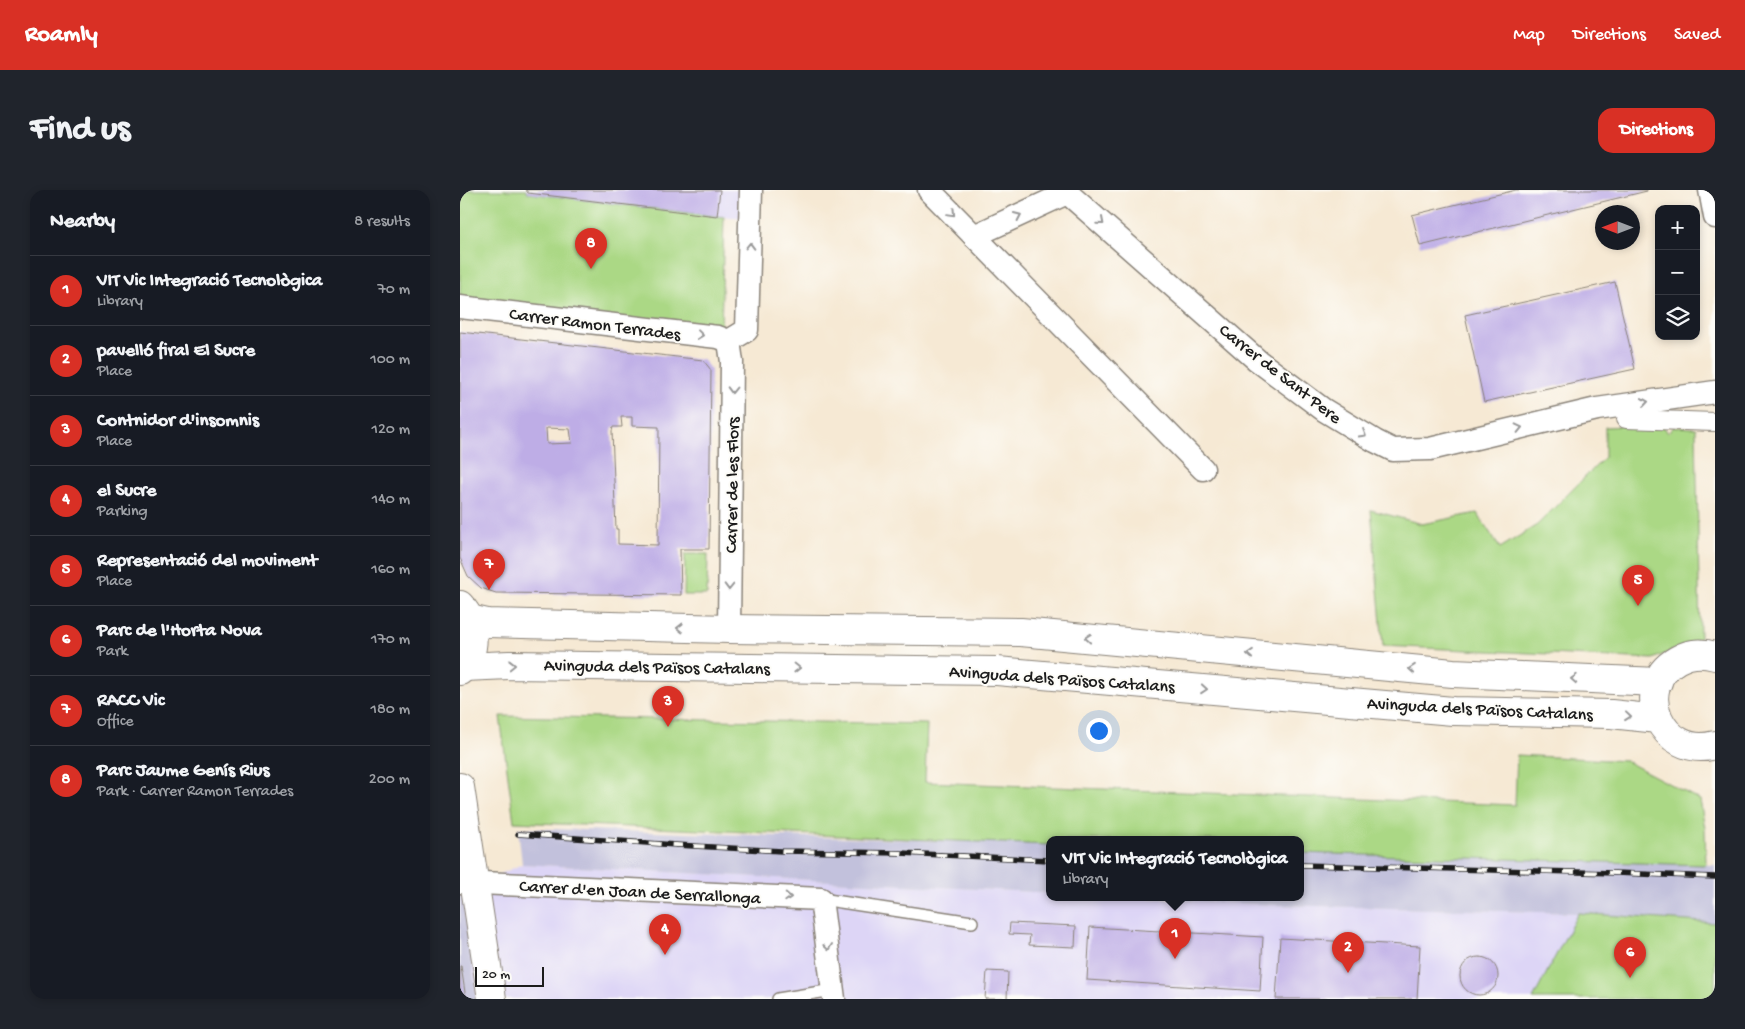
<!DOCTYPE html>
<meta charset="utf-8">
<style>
body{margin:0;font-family:"Gochi Hand",sans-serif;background:#20242c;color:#f1f3f6}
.controls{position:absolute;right:15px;top:15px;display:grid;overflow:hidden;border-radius:10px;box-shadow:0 2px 8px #0003}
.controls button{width:45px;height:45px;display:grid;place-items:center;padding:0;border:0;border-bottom:1px solid #363941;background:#171b24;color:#f1f3f6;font:25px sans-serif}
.compass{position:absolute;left:1135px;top:15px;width:45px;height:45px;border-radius:50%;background:#171b24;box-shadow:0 2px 8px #0003;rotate:270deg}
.scale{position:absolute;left:15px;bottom:12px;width:69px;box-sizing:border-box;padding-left:5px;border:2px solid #1c1c1c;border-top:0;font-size:14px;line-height:18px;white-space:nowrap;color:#1c1c1c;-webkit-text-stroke:4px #fdfcf7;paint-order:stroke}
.you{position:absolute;left:638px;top:540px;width:18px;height:18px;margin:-12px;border:4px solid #fff;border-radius:50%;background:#1a73e8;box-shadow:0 0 0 8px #1a73e833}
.badge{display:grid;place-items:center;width:32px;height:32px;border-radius:50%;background:#d93025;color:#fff;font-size:16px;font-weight:700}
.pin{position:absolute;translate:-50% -41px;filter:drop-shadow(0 1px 2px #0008)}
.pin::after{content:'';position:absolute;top:26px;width:18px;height:15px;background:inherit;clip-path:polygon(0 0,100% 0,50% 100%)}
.popup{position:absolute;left:586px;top:646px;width:258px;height:65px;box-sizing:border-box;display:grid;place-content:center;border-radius:10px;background:#171b24;filter:drop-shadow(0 1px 4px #0005);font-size:16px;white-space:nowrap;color:#9ea1a6}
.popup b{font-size:19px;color:#f1f3f6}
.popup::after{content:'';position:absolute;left:50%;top:100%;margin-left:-10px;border:10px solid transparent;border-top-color:#171b24}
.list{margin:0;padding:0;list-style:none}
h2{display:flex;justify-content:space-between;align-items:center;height:65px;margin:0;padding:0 20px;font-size:21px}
h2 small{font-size:16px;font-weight:400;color:#9ea1a6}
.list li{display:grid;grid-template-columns:32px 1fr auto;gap:15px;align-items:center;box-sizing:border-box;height:70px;padding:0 20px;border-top:1px solid #363941}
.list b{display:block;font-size:19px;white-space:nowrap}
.list p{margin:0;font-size:16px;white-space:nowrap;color:#9ea1a6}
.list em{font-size:16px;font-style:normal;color:#9ea1a6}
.icon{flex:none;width:28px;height:28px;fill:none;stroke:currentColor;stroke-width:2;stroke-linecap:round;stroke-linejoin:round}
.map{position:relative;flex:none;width:1255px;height:809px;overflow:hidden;border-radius:15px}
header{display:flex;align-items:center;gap:30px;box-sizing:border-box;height:70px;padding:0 25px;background:#d93025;color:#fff}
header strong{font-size:24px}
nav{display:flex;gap:28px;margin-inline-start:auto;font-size:18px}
.intro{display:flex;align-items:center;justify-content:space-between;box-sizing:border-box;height:120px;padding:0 30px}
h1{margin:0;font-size:35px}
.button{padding:12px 22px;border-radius:15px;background:#d93025;color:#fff;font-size:18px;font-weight:700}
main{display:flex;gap:30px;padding:0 30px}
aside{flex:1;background:#171b24;border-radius:15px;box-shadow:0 2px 8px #0003}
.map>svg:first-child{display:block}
.built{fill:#ddd5f6}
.industrial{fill:#c2c1dc}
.green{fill:#abd885;stroke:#647a50}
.building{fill:#beade6;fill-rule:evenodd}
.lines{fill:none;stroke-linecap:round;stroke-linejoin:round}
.service-casing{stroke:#898278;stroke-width:14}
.pedestrian-casing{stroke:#898278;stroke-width:20}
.minor-casing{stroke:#898278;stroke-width:25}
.tertiary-casing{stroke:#898278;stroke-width:30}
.service{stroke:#fff;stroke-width:11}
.pedestrian{stroke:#fff;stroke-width:18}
.minor{stroke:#fff;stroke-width:22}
.tertiary{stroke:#fff;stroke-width:28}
.rail-casing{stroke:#1c1c1c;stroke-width:5.5}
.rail{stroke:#fdfcf7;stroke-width:4;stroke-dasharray:11;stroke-linecap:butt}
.oneway{stroke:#999}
.labels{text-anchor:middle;stroke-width:4;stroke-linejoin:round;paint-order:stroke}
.street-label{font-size:18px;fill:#1c1c1c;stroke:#fdfcf7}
</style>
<header>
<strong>Roamly</strong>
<nav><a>Map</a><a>Directions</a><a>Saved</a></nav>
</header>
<div class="intro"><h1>Find us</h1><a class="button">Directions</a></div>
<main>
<aside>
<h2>Nearby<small>8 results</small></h2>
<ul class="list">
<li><span class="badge">1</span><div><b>VIT Vic Integració Tecnològica</b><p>Library</p></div><em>70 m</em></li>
<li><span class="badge">2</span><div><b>pavelló firal El Sucre</b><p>Place</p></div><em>100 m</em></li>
<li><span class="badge">3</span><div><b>Contnidor d'insomnis</b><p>Place</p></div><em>120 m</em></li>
<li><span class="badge">4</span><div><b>el Sucre</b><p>Parking</p></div><em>140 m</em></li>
<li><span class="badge">5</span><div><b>Representació del moviment</b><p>Place</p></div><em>160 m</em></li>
<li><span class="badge">6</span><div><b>Parc de l'Horta Nova</b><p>Park</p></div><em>170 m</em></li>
<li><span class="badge">7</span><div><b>RACC Vic</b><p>Office</p></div><em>180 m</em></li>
<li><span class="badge">8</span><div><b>Parc Jaume Genís Rius</b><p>Park · Carrer Ramon Terrades</p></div><em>200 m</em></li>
</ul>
</aside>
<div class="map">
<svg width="1255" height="809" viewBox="0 0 1255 809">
<rect width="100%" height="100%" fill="#fdfcf7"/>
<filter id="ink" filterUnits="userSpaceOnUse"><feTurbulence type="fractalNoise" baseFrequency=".02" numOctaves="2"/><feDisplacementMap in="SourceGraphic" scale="10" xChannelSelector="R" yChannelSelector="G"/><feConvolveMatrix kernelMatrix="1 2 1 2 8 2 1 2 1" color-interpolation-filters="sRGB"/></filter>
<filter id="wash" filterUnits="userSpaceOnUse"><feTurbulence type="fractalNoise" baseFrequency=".0096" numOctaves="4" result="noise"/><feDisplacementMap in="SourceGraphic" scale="20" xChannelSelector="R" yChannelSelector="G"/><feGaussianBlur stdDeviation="1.12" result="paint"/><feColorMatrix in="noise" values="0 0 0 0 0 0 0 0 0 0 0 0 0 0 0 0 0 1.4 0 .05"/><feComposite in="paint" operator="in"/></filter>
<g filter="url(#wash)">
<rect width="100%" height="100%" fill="#f6e9d4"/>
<!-- built -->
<g class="built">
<polygon points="66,0 284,0 283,28 257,26"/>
<polygon points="62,674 590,703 590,708 683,708 818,715 1118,723 1255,733 1255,809 17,809 2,702"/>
</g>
<!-- industrial -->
<g class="industrial">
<polygon points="58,638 590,654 590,703 62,674"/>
<polygon points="840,662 1255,675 1255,733 1118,723 818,715 683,708 840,708"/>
<polygon points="0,702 2,702 17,809 0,809"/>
</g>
<!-- green -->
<g class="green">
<polygon points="0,0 66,0 68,3 264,27 261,141 0,110"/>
<polygon points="1166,236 1204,237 1208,243 1213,237 1236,238 1240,448 1193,469 923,456 911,320 962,334 1017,323 1040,358 1077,335 1145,267 1145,237"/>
<polygon points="225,364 248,364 247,405 224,405"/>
<polygon points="40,526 467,534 465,592 1055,615 1057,565 1166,571 1240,610 1245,638 1246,675 840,663 840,650 590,650 590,655 54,632"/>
<polygon points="1118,723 1255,733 1255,809 1073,809"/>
</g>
<g id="blocks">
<!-- building -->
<g class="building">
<polygon points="66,0 260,0 257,26 68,3"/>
<polygon points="1056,0 1187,0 1187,1 960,56 952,25"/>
<polygon points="1155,92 1175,179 1024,212 1005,125"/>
<path d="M0,142L243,170L251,180L249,359H220L221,405L36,403L21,398L8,386L0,368ZM161,227H172V236L199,237L198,355L158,354V339H156L152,241L153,237H162ZM86,238L110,239L112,253L87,254Z"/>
<polygon points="550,733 616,736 615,757 569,755 570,745 549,744"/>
<polygon points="630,737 803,747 800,801 627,790"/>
<polygon points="820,748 960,756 957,809 816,809"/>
<circle cx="1019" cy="786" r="19"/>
<polygon points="0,776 1,776 6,809 0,809"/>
<polygon points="527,781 548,782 547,809 525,809"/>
</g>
</g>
</g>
<g filter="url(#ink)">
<use href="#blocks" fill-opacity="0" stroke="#898278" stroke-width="1"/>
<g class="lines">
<defs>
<g id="service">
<polyline points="361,709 512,732"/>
<polyline points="318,809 373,800"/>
</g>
<polyline id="pedestrian" points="1166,229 1255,232"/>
<g id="minor">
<polyline points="469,0 743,279"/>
<polyline points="604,0 797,170 864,220 915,251 933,260 970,259 1137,219 1255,202"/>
<polyline points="1250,0 1255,27"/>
<polyline points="514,46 607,3"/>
<polyline points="0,117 240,145 258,147 269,151"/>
<polyline points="269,151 272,172 269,439"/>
<polyline points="269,151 287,140 291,0"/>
<polyline points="0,692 361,709 374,809"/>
</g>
<g id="tertiary">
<path d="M0,415C17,433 17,463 0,481"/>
<polyline points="9,429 27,433 269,439 561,442 993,483 1198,492"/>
<path d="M1255,466C1242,462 1229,463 1217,470C1170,497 1202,570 1255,555"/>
<polyline points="4,477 49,475 537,481 993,521 1151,524 1198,529"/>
<polyline points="0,597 32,809"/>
</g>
</defs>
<!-- service casing -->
<use href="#service" class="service-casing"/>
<!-- pedestrian casing -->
<use href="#pedestrian" class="pedestrian-casing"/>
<!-- minor casing -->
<use href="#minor" class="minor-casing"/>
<!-- tertiary casing -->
<use href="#tertiary" class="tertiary-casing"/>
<!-- service -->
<use href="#service" class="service"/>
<!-- pedestrian -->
<use href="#pedestrian" class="pedestrian"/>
<!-- minor -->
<use href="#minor" class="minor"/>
<!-- tertiary -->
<use href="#tertiary" class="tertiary"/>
<defs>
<g id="rail">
<polyline points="58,644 216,655 322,661 440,663 590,670"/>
<polyline points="840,675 1155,683 1255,687"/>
</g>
</defs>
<!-- rail casing -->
<use href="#rail" class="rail-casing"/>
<!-- rail -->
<use href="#rail" class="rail"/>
</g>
<!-- one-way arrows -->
<defs><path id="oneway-chevron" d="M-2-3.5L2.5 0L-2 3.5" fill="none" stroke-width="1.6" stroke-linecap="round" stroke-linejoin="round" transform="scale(1.25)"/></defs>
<g class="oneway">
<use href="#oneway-chevron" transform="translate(492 23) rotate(46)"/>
<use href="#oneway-chevron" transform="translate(558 26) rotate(-25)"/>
<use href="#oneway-chevron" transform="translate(641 32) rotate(41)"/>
<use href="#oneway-chevron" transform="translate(290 56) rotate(-89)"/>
<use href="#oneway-chevron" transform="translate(240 145) rotate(7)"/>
<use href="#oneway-chevron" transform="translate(272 200) rotate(91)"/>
<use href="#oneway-chevron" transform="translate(1185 212) rotate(-8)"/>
<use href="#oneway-chevron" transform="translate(1059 238) rotate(-13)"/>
<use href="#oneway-chevron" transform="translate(903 244) rotate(31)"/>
<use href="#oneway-chevron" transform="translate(269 397) rotate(91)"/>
<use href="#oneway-chevron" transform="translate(220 438) rotate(-179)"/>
<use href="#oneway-chevron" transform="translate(628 448) rotate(-175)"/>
<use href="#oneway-chevron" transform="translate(790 464) rotate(-175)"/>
<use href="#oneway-chevron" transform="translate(52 475) rotate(-1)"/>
<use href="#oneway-chevron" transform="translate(337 478) rotate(1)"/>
<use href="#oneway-chevron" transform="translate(952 479) rotate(-175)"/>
<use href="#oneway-chevron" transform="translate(1114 489) rotate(-177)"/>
<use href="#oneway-chevron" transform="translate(744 499) rotate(5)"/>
<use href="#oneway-chevron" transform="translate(1168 526) rotate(6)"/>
<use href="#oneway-chevron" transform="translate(328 707) rotate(3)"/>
<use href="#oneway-chevron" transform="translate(368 757) rotate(83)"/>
</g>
</g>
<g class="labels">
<!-- street labels -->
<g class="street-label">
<text transform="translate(135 133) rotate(7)" y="6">Carrer Ramon Terrades</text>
<text transform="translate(821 183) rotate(38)" y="6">Carrer de Sant Pere</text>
<text transform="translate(271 295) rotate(-89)" y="6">Carrer de les Flors</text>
<text transform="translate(197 476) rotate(1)" y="6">Avinguda dels Països Catalans</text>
<text transform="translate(602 488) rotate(4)" y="6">Avinguda dels Països Catalans</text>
<text transform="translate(1020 518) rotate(3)" y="6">Avinguda dels Països Catalans</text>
<text transform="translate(180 701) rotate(3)" y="6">Carrer d'en Joan de Serrallonga</text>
</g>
</g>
</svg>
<div class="controls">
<button>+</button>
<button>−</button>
<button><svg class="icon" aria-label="layers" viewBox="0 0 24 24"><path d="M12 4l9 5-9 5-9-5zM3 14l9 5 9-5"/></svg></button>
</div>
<svg class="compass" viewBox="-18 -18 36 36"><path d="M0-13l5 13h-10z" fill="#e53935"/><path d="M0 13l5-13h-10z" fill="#9ea1a6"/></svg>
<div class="scale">20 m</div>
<div class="you"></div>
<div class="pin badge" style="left:715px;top:769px">1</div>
<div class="popup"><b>VIT Vic Integració Tecnològica</b>Library</div>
<div class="pin badge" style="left:888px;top:783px">2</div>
<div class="pin badge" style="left:208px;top:537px">3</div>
<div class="pin badge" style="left:205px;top:765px">4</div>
<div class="pin badge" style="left:1178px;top:416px">5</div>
<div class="pin badge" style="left:1170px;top:788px">6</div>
<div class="pin badge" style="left:29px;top:400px">7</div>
<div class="pin badge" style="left:131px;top:79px">8</div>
</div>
</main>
